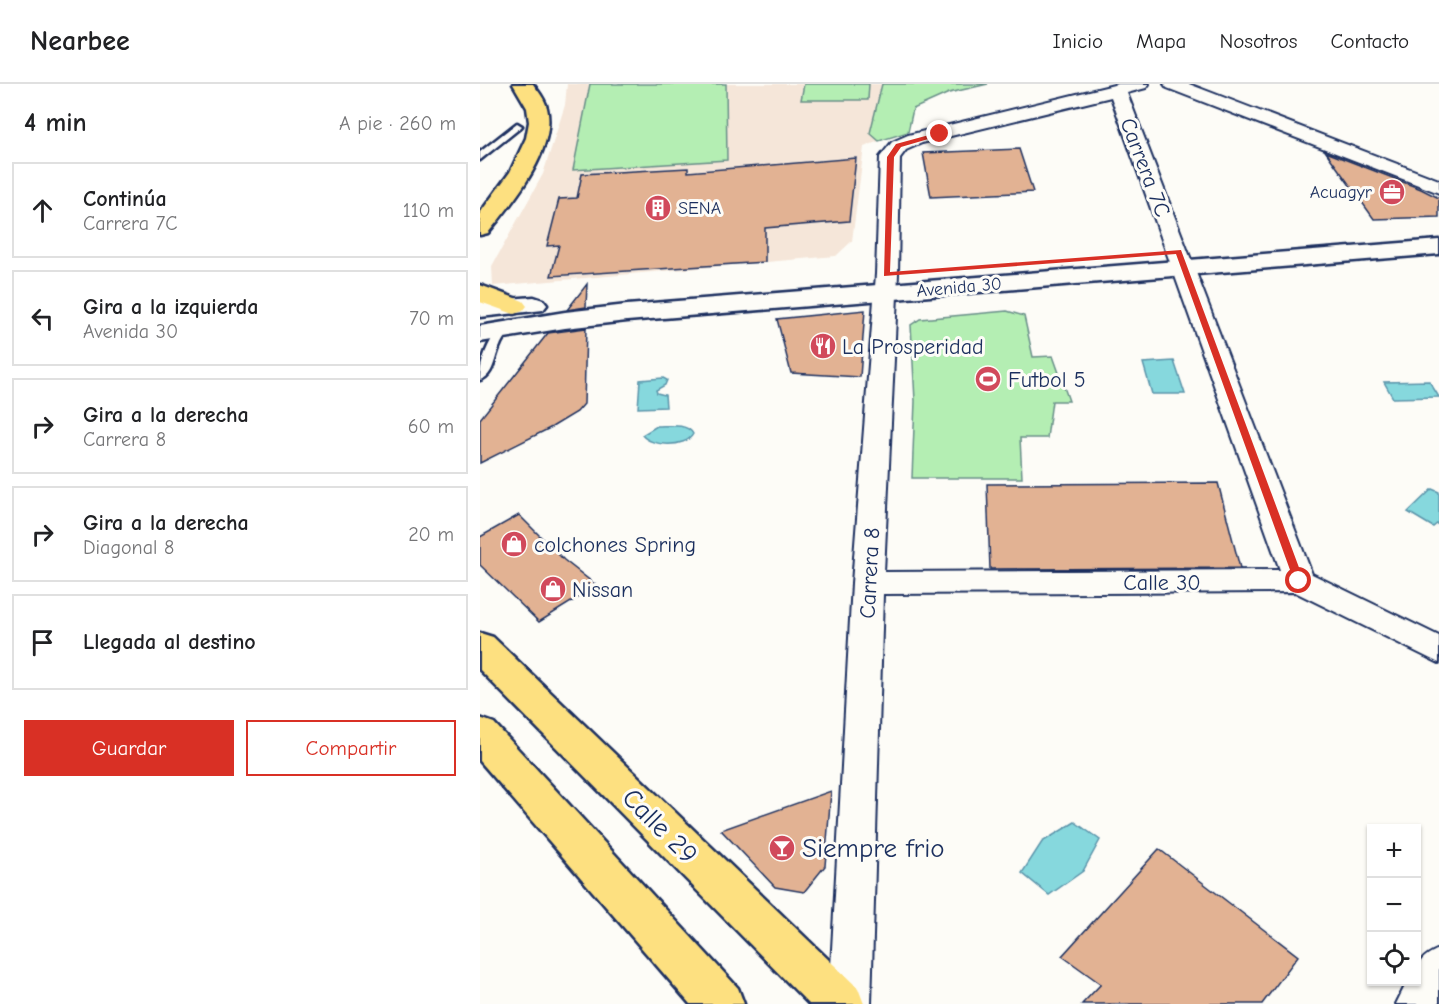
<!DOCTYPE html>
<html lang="es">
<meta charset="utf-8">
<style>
body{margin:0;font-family:"Comic Neue",sans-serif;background:#f6f6f6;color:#202124}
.controls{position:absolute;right:18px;bottom:18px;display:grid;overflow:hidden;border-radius:0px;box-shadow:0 2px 4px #0004}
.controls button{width:54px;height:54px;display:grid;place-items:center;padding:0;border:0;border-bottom:2px solid #e0e0e0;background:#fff;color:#202124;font:30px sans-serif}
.stop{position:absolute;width:18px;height:18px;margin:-14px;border:4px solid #d93025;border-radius:50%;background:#fff}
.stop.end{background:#d93025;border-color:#fff;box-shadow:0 2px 6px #0008}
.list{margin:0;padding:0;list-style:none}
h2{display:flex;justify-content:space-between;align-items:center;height:78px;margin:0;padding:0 24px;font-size:26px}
h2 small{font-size:20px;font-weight:400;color:#757577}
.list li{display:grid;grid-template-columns:39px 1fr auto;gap:18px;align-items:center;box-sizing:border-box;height:96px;margin:0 12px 12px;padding:0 12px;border:2px solid #e0e0e0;border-radius:0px}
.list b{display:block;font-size:22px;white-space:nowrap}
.list p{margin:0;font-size:20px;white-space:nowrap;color:#757577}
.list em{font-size:20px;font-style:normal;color:#757577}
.actions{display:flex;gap:12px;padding:18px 24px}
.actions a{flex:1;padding:14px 0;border:2px solid #d93025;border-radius:0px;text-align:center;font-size:21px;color:#d93025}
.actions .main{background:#d93025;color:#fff}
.icon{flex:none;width:33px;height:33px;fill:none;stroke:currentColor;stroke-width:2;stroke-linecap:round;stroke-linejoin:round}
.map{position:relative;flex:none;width:959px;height:920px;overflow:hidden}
header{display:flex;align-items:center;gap:36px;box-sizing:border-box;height:84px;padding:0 30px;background:#fff;border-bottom:2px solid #e0e0e0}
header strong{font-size:28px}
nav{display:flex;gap:33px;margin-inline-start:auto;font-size:21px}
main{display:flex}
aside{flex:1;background:#fff}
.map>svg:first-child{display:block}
.built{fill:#f5e6d9}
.green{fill:#b4eeb3;stroke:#688e88;stroke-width:1.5}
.water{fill:#86d8dd;stroke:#5b94aa;stroke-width:1.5}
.building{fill:#e2b293;stroke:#1b2f5e;stroke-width:1.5}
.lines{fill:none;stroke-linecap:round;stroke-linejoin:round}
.service-casing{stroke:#1b2f5e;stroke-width:5}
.minor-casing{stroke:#1b2f5e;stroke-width:4}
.tertiary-casing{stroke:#1b2f5e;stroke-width:5}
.primary-casing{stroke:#1b2f5e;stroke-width:5}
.service{fill:#fdfcf7;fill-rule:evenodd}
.minor{fill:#fdfcf7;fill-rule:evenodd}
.tertiary{fill:#fdfcf7;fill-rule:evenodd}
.primary{fill:#fde080;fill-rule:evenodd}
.route{fill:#d93025}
.labels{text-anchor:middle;stroke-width:6;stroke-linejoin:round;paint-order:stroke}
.far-poi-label{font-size:18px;fill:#1b2f5e;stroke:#fdfcf7;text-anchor:end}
.far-street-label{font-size:18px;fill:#1b2f5e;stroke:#fdfcf7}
.street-label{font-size:22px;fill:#1b2f5e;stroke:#fdfcf7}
.poi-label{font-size:22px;fill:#1b2f5e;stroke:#fdfcf7;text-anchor:start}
.near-street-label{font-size:27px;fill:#1b2f5e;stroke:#fdfcf7}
.near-poi-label{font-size:27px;fill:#1b2f5e;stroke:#fdfcf7;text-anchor:start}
</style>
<header>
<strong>Nearbee</strong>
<nav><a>Inicio</a><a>Mapa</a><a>Nosotros</a><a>Contacto</a></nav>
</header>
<main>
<aside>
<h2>4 min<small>A pie · 260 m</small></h2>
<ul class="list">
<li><svg class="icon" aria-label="ahead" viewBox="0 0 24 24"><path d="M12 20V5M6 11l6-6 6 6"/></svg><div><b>Continúa</b><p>Carrera 7C</p></div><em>110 m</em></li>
<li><svg class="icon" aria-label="left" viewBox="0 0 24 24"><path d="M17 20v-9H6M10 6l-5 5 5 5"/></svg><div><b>Gira a la izquierda</b><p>Avenida 30</p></div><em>70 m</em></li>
<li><svg class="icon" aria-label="right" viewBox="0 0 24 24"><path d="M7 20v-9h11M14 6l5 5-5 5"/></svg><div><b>Gira a la derecha</b><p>Carrera 8</p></div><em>60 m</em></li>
<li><svg class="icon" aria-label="right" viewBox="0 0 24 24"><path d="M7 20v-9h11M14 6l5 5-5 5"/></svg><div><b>Gira a la derecha</b><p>Diagonal 8</p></div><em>20 m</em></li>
<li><svg class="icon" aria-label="arrive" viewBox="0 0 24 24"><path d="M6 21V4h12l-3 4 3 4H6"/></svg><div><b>Llegada al destino</b></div></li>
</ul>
<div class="actions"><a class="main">Guardar</a><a>Compartir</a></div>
</aside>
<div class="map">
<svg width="959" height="920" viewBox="0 0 959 920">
<rect width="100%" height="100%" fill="#fdfcf7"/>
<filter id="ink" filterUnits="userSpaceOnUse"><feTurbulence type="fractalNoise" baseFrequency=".0167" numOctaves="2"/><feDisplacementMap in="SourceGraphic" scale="12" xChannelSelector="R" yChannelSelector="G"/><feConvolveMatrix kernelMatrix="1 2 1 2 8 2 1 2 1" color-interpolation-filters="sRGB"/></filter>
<g filter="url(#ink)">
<!-- built -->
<polygon class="built" points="87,0 402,0 390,49 399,57 384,63 372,157 356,172 13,202 12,182 63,90 85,21"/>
<!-- green -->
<g class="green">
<polygon points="110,0 246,0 247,76 93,86"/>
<polygon points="324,0 389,0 388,16 321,16"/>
<polygon points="402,0 508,0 469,9 433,25 428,48 399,57 390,49"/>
<polygon points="527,227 544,232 553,273 573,272 589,317 572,317 567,354 540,354 542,394 432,394 435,317 431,241 440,235"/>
</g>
<!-- water -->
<g class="water">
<polygon points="694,277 705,310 672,310 663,279"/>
<polygon points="183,294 187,296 185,301 176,306 177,309 185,311 186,323 158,324 160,296"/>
<polygon points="949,297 959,313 913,314 904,298"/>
<path d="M177,342C189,342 207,339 213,350C206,364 171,363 162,351Z"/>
<polygon points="952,405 959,408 959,438 953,443 928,428"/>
<polygon points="595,738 620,756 603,787 569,811 542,789 562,758"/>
</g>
<!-- building -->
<g class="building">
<polygon points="539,65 553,108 451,113 443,69"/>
<polygon points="846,68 941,105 959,114 959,133 894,135"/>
<polygon points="376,74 369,137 285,144 285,178 71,192 79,161 67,162 79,115 97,114 102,90 208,84 208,88"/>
<polygon points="107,200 106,223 87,226"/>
<polygon points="385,226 380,293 311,289 297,235"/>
<polygon points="106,244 104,320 97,328 72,343 0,379 0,335 68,249"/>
<polygon points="738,399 760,484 510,485 507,400"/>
<polygon points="39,431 84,476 117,502 59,538 0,481 0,453"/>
<polygon points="351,707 345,782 324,808 295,803 241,746"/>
<polygon points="679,765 818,872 782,920 602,920 621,900 582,872"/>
</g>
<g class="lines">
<defs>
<g id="service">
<polygon points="37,39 42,42 40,44 0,76 0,68"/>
<path d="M24,241L30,245C27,251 22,256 20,262C14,274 14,292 0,296C0,275 8,260 20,242Z"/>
</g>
<g id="minor">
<path d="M638,0H669L666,4L647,9L832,490L959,552V579L815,508L403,510L391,920H349L372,499L396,190L400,73L412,58L428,51ZM631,13L800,486L404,488L418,190L420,74L426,66L442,59Z"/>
<polygon points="684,0 709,0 959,96 959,109 687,4"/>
<path d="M959,865V920H916L927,898H936C936,879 942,872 959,865Z"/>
</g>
<g id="tertiary">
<polygon points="959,156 959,170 147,237 85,244 0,258 0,242 85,228 147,221"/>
<polygon points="54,213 63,216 67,221 63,226 0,233 0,217"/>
</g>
<g id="primary">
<path d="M33,0H53C58,7 65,15 67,24C77,66 33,118 8,149L0,151V129L30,88L46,54L49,38L47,24Z"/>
<polygon points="0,201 43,217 47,222 43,227 34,230 0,218"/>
<polygon points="0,549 13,553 378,904 384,920 329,920 0,586"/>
<polygon points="0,634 14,639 258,904 264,920 210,920 0,677"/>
</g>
</defs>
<!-- service casing -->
<use href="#service" class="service-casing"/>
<!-- minor casing -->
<use href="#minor" class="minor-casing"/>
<!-- tertiary casing -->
<use href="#tertiary" class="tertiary-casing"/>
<!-- primary casing -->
<use href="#primary" class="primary-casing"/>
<!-- service -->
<use href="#service" class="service"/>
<!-- minor -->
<use href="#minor" class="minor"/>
<!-- tertiary -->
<use href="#tertiary" class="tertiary"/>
<!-- primary -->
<use href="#primary" class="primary"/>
</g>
</g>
<!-- route -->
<polygon class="route" points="460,48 462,51 421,63 414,73 410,188 701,166 824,497 823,500 815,500 814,497 696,170 404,192 407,73 416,60"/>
<!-- icons -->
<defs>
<symbol id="office-disc" viewBox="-11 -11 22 22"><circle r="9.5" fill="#d1495b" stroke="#fdfcf7"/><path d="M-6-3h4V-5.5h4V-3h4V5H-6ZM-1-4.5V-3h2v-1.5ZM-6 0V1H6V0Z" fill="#fff"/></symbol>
<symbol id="building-disc" viewBox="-11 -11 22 22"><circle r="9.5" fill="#d1495b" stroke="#fdfcf7"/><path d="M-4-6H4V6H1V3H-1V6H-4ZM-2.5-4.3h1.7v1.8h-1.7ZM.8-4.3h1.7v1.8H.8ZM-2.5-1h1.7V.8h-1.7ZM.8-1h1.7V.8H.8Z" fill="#fff"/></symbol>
<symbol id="restaurant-disc" viewBox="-11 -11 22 22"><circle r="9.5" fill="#d1495b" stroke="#fdfcf7"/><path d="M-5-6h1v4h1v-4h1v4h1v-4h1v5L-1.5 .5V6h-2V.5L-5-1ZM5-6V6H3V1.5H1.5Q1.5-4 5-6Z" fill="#fff"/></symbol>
<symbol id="stadium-disc" viewBox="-11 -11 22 22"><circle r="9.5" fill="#d1495b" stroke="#fdfcf7"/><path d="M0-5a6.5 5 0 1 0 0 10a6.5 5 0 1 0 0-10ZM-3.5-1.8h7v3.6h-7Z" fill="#fff"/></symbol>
<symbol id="shop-disc" viewBox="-11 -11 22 22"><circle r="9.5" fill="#d1495b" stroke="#fdfcf7"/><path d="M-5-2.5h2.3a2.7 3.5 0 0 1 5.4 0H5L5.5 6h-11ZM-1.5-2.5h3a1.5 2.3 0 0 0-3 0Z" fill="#fff"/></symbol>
<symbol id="bar-disc" viewBox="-11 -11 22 22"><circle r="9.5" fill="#d1495b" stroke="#fdfcf7"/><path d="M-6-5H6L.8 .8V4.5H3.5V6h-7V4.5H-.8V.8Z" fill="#fff"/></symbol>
</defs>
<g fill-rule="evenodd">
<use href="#office-disc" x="897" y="93" width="30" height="30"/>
<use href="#building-disc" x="163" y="109" width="30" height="30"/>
<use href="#restaurant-disc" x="328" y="247" width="30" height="30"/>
<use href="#stadium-disc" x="493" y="280" width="30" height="30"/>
<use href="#shop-disc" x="19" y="445" width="30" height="30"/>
<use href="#shop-disc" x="58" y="490" width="30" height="30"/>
<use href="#bar-disc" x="287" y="749" width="30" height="30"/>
</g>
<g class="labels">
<!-- far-poi labels -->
<g class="far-poi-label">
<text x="892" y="114">Acuagyr</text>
<text x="198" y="130" text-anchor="start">SENA</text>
</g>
<!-- far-street labels -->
<g class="far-street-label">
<text transform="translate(479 203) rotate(-5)" y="6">Avenida 30</text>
</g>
<!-- street labels -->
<g class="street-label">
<text transform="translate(666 83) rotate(69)" y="8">Carrera 7C</text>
<text transform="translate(389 489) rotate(-87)" y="8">Carrera 8</text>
<text x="682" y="506">Calle 30</text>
</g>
<!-- poi labels -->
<g class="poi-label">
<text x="362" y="270">La Prosperidad</text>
<text x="528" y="303">Futbol 5</text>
<text x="54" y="468">colchones Spring</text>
<text x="92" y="513">Nissan</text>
</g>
<!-- near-street labels -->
<g class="near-street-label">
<text transform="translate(180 742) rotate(45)" y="9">Calle 29</text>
</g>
<!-- near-poi labels -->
<g class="near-poi-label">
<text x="322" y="773">Siempre frio</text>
</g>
</g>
</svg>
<div class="controls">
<button>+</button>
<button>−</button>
<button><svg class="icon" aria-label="locate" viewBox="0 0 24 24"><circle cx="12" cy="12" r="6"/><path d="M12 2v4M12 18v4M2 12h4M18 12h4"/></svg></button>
</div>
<div class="stop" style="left:819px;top:497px"></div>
<div class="stop end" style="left:460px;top:50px"></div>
</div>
</main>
